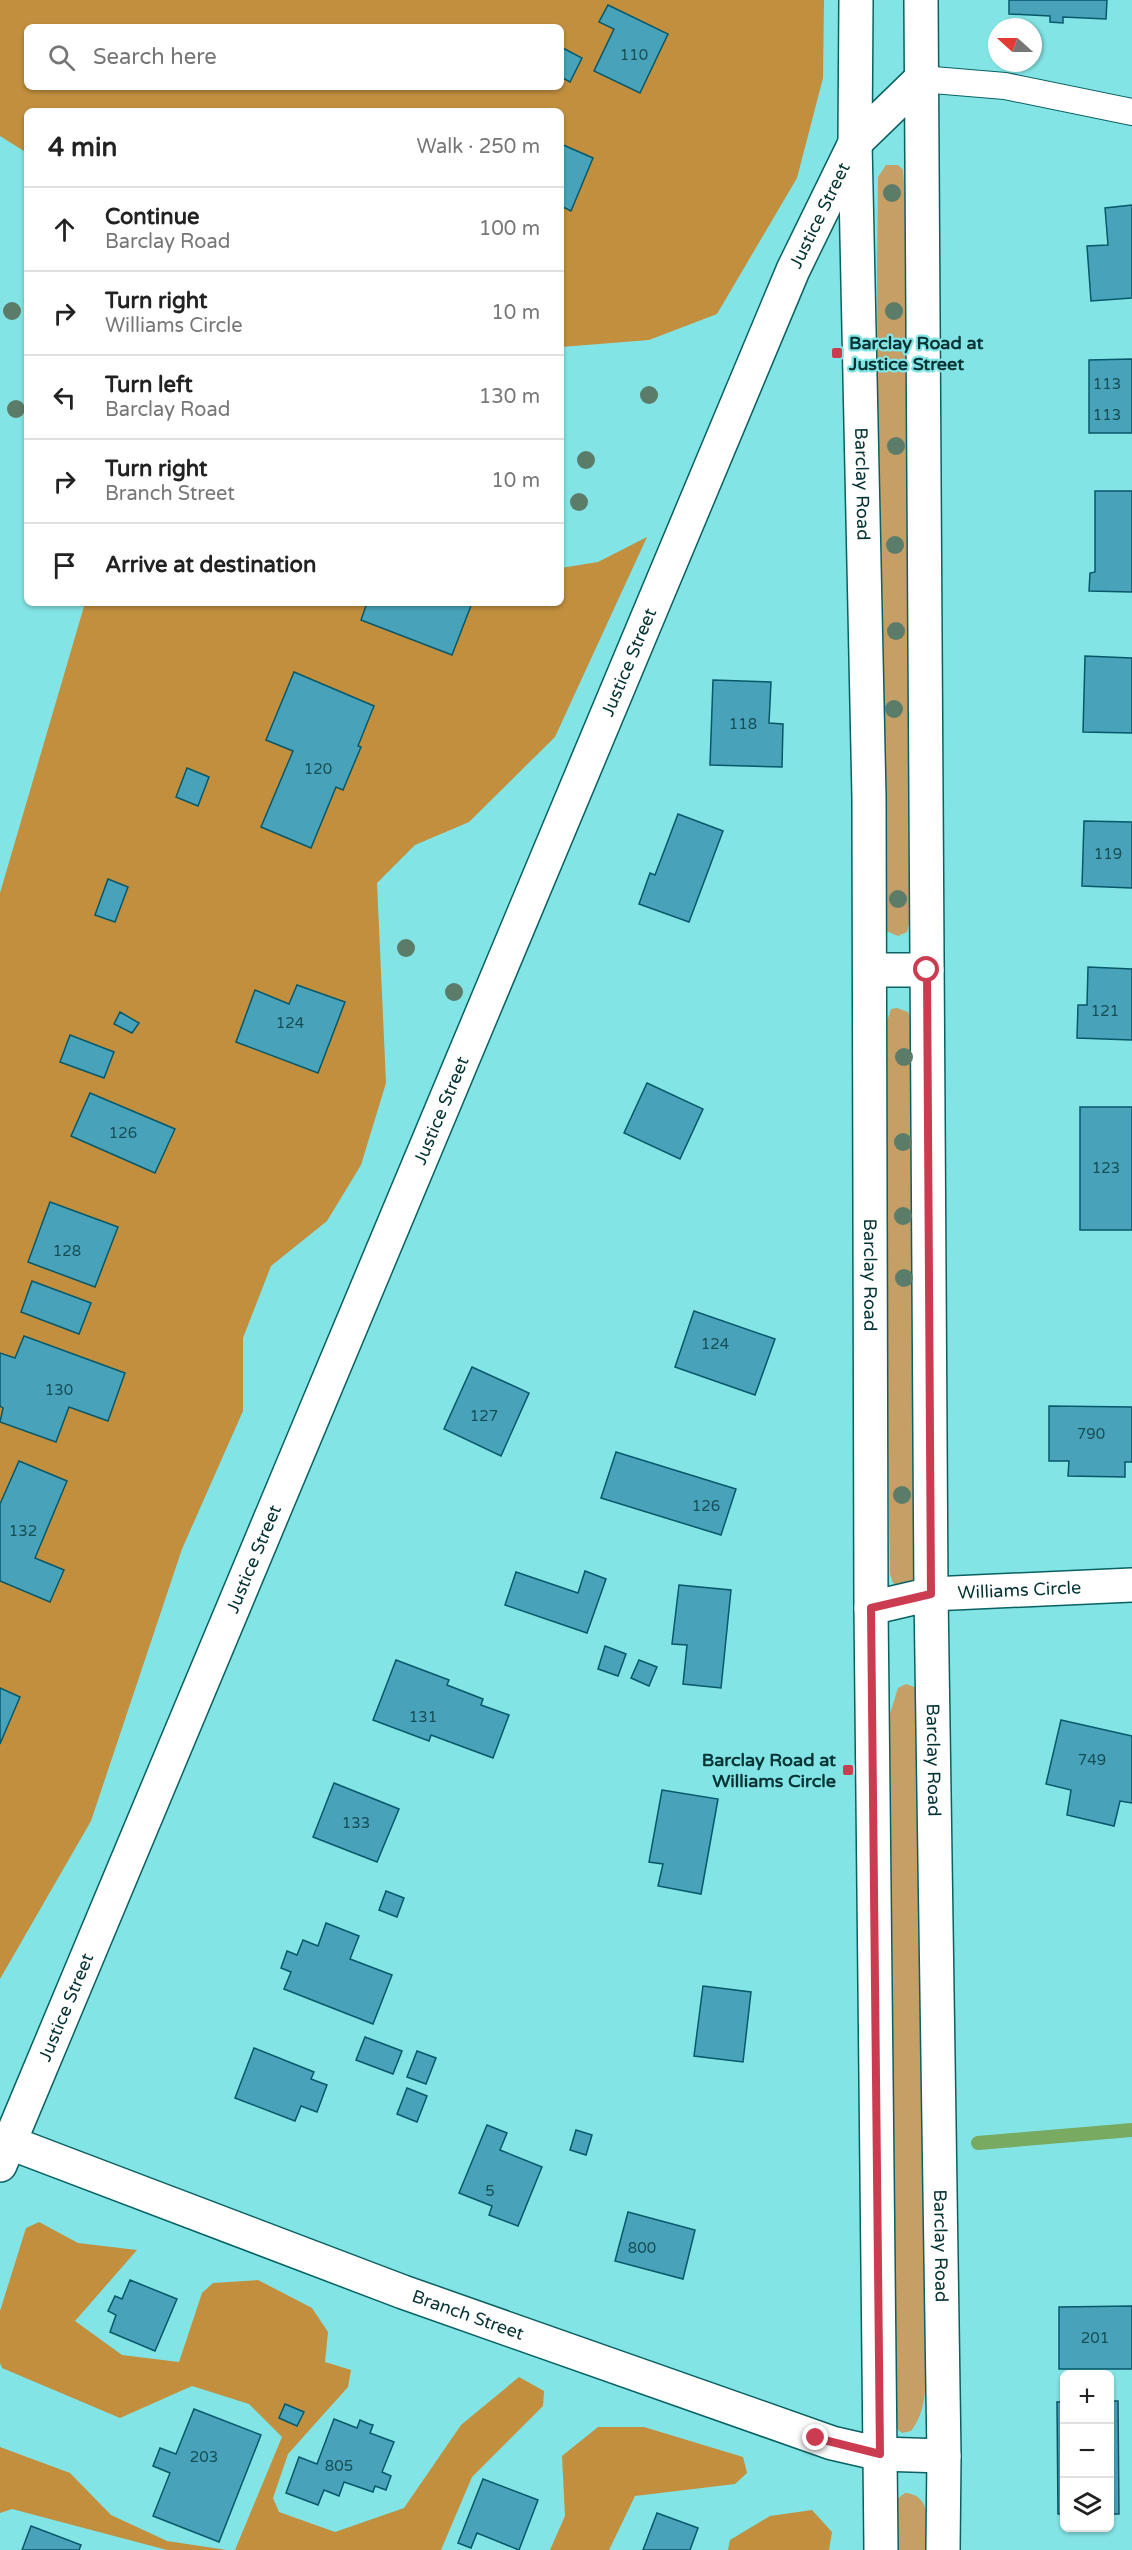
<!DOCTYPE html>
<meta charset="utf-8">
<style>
body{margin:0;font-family:"Varela Round",sans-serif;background:#f6f6f6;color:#222}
.controls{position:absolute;right:18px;bottom:18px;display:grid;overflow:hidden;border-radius:9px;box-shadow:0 2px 4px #0004}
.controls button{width:54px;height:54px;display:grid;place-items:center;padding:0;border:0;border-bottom:2px solid #e0e0e0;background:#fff;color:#222;font:30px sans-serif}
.compass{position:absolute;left:988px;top:18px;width:54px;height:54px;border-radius:50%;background:#fff;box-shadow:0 2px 4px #0004;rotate:291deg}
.stop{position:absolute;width:18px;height:18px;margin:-14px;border:4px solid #cc3c51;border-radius:50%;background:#fff}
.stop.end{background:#cc3c51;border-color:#fff;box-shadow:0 2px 6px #0008}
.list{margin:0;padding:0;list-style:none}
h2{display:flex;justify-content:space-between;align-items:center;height:78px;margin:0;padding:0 24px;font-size:26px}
h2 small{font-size:20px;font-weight:400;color:#767676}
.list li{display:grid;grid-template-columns:39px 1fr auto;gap:18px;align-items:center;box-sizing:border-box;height:84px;padding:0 24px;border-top:2px solid #e0e0e0}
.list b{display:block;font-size:22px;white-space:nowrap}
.list p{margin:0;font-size:20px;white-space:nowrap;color:#767676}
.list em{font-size:20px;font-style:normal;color:#767676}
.icon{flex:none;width:33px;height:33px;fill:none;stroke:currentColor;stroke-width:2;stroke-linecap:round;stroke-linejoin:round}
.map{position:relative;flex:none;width:1132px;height:2550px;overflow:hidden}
.search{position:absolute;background:#fff;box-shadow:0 2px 4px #0004;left:24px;top:24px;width:540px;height:66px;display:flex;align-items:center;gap:15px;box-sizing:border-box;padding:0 21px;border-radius:9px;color:#767676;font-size:22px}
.panel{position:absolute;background:#fff;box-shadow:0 2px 4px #0004;left:24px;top:108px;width:540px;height:498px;border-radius:9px}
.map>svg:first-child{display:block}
.green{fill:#c59f65}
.forest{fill:#c18f3e;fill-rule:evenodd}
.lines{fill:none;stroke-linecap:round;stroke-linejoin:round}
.stream{stroke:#78aa62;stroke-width:14}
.building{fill:#48a3ba;stroke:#075869;stroke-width:1.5}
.lane-casing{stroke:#096162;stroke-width:28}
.street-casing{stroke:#096162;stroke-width:36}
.lane{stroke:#fff;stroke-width:26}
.street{stroke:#fff;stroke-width:33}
.tree{fill:#5b7c69}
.route{stroke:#cc3c51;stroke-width:8}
.poi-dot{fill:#cc3c51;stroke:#83e4e5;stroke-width:2}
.labels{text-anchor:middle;stroke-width:4.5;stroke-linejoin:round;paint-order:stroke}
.number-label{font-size:15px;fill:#164e55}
.street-label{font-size:18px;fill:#053233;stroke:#83e4e5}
.poi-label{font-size:18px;font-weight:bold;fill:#053233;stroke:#83e4e5;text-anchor:start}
</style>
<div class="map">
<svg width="1132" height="2550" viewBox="0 0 1132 2550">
<rect width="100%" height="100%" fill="#83e4e5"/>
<!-- green -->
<g class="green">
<polygon points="886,165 898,165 903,170 906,209 911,917 907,932 898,936 884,930 879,804 877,266 878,177"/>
<polygon points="897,1008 908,1012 910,1018 922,1549 918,1582 906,1590 893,1583 890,1574 883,1159 885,1027 891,1009"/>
<path d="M906,1684L917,1688L927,2368C925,2390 926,2412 911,2431L902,2433L896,2428L894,2418L889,1717L898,1688Z"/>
<path d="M905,2493C933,2494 928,2530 928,2550H894L896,2503L898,2498Z"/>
</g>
<!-- forest -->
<g class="forest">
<path d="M0,0H824L823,78L797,178L717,314L649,340L561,347V111H27V153L0,136ZM27,27H561V87H27Z"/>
<polygon points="647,537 555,737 469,822 415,845 377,883 386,1083 361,1165 327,1221 271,1266 243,1338 243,1411 182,1549 91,1821 0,1979 0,893 85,603 561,603 561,568 598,562"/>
<polygon points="39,2222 78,2243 137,2250 75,2321 122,2355 179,2362 202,2293 213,2283 258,2280 312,2308 328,2332 325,2362 351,2370 348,2387 288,2454 273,2498 279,2512 335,2532 404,2508 461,2425 519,2377 544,2391 543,2406 472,2477 441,2550 235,2550 282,2437 249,2404 192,2386 120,2418 2,2368 0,2363 0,2311 26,2228"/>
<polygon points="598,2427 644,2427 743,2457 747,2473 735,2484 635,2496 609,2550 550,2550 565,2516 562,2456"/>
<polygon points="0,2447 70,2473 111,2515 167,2541 227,2550 167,2550 12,2509 0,2513"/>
<polygon points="812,2510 832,2532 829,2550 728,2550 730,2540 770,2516"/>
</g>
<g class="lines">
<!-- stream -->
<polyline class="stream" points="978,2143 1132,2130"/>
</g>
<!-- building -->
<g class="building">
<polygon points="1009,0 1107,0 1106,19 1063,17 1063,23 1050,22 1050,16 1009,14"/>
<polygon points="608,5 668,34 640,93 594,71 614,29 599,22"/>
<polygon points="561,47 582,58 570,82 561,77"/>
<polygon points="561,144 593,158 571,211 561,206"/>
<polygon points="1132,205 1132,298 1091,301 1087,246 1108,245 1105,208"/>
<polygon points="1132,359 1132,433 1089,433 1089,360"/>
<polygon points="1095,491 1132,491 1132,592 1089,591 1090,573 1095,572"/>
<polygon points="367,603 472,603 452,655 361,620"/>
<polygon points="1085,656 1132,658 1132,733 1083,732"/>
<polygon points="294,672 374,706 358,746 361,747 343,790 336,787 311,848 261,827 293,751 266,740"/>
<polygon points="713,680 771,682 769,723 783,724 782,767 710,765"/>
<polygon points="187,768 209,777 198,806 176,797"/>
<polygon points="678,814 723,831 689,922 639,904 650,873 655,875"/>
<polygon points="1084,821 1132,822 1132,888 1082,886"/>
<polygon points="108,879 128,887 115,922 95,915"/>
<polygon points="1088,967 1132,969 1132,1040 1077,1038 1078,1005 1087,1005"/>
<polygon points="297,985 345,1002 318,1073 236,1042 255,990 289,1004"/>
<polygon points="120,1012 139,1023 132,1033 114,1024"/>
<polygon points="70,1035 114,1052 104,1078 60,1062"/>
<polygon points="647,1083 703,1109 680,1159 624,1133"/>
<polygon points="90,1093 175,1129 155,1173 71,1136"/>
<rect x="1080" y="1107" width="52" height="123"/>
<polygon points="50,1202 118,1227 95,1287 28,1262"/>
<polygon points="32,1281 91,1303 79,1334 21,1312"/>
<polygon points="694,1311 775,1339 755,1395 675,1367"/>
<polygon points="24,1336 125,1373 108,1421 69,1407 56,1442 0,1422 3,1408 0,1406 0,1353 15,1358"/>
<polygon points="472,1367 529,1393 501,1456 444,1429"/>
<polygon points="1049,1406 1132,1407 1132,1462 1125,1462 1125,1477 1068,1476 1069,1461 1049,1461"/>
<polygon points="616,1452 736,1489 721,1535 601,1498"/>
<polygon points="19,1461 67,1481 35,1558 64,1570 50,1602 0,1581 0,1504"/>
<polygon points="585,1571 606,1579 587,1633 505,1605 516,1572 578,1593"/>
<polygon points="679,1585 731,1590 721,1688 683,1684 687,1645 672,1644"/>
<polygon points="605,1646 626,1654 618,1676 598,1669"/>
<polygon points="396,1660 449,1680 447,1685 483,1699 481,1705 509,1715 493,1758 431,1735 429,1741 373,1720"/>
<polygon points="639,1660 657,1667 649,1686 631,1678"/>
<polygon points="0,1688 20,1697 0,1744"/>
<polygon points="1061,1720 1132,1736 1132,1803 1120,1801 1114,1826 1067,1815 1071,1790 1046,1784"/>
<polygon points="334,1783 399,1809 377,1862 313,1837"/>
<polygon points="662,1790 718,1799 701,1894 658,1886 663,1864 649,1862"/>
<polygon points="386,1891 404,1898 397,1917 379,1910"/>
<polygon points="326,1923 359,1936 350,1959 392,1975 373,2024 284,1989 291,1972 281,1968 287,1951 297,1955 303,1940 318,1946"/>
<polygon points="703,1986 751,1992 743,2062 694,2056"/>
<polygon points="365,2037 402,2051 393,2074 356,2060"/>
<polygon points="254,2048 314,2072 311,2079 327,2085 317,2112 301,2106 295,2121 235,2098"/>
<polygon points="417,2051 436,2058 426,2084 407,2077"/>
<polygon points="407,2088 427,2096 417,2122 397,2114"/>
<polygon points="487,2125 507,2133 500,2150 542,2167 518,2226 489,2215 492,2206 459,2193"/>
<polygon points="576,2130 592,2135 586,2155 570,2150"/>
<polygon points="628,2212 695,2230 683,2279 615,2261"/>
<polygon points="130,2280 177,2299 155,2351 110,2332 116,2315 108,2311 115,2296 122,2299"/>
<polygon points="1132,2306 1132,2369 1059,2369 1059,2307"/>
<polygon points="1110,2401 1118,2401 1119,2514 1110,2514"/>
<polygon points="1057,2402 1064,2402 1064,2514 1058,2514"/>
<polygon points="285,2404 304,2412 297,2426 279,2418"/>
<polygon points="194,2409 261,2435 219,2542 153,2516 170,2473 153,2466 160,2448 176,2454"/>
<polygon points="334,2419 357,2428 360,2420 369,2424 373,2425 370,2433 394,2442 382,2472 391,2476 386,2490 375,2486 373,2492 344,2482 339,2496 324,2490 318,2505 286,2493 299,2457 317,2464"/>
<polygon points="483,2479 538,2500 519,2550 477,2533 471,2548 458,2543"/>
<polygon points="657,2513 698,2528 690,2550 643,2550"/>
<polygon points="31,2526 81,2545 79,2550 22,2550"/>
</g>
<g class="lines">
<defs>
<polyline id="lane" points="921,79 1005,86 1132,112"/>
<g id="street">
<path id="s1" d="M856,0L855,143L869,798L871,1608L881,2550"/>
<path id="s2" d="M921,0L931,1594L944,2456L943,2550"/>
<polyline points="870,970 927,970"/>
<path id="s3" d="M871,1608L931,1594L1132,1585"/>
<path id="s4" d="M0,2139L403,2292L832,2443L880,2454L944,2456"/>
<path id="s5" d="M0,2165L793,270L855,143L921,79"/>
</g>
</defs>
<!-- lane casing -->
<use href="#lane" class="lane-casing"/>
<!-- street casing -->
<use href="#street" class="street-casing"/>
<!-- lane -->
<use href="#lane" class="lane"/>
<!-- street -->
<use href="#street" class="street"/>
</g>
<!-- trees -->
<g class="tree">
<circle cx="892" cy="193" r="9"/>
<circle cx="12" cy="311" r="9"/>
<circle cx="894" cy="311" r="9"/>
<circle cx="649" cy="395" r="9"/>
<circle cx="16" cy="409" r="9"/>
<circle cx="896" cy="446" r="9"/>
<circle cx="586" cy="460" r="9"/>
<circle cx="579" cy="502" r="9"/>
<circle cx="895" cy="545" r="9"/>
<circle cx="896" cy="631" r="9"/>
<circle cx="894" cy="709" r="9"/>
<circle cx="898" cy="899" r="9"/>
<circle cx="406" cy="948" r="9"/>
<circle cx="454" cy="992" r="9"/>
<circle cx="904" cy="1057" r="9"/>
<circle cx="903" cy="1142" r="9"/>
<circle cx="903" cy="1216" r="9"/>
<circle cx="904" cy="1278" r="9"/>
<circle cx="902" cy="1495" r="9"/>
</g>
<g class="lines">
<!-- route -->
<polyline class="route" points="816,2438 880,2454 871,1608 931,1594 927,970"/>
</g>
<!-- markers -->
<g class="poi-dot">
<rect x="831" y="347" width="12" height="12" rx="3"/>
<rect x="842" y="1764" width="12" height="12" rx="3"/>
</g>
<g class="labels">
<!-- number labels -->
<g class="number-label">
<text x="634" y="60">110</text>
<text x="1107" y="389">113</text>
<text x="1107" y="420">113</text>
<text x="743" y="729">118</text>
<text x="318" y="774">120</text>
<text x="1108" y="859">119</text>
<text x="1105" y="1016">121</text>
<text x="290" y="1028">124</text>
<text x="123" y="1138">126</text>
<text x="1106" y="1173">123</text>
<text x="67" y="1256">128</text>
<text x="715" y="1349">124</text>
<text x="59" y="1395">130</text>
<text x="484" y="1421">127</text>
<text x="1091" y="1439">790</text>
<text x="706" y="1511">126</text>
<text x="23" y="1536">132</text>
<text x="423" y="1722">131</text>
<text x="1092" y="1765">749</text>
<text x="356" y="1828">133</text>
<text x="490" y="2196">5</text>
<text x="642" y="2253">800</text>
<text x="1095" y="2343">201</text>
<text x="204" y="2462">203</text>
<text x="339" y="2471">805</text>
</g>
<!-- street labels -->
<g class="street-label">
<text dy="6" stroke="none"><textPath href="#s5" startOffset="2115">Justice Street</textPath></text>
<text dy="6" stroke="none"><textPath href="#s1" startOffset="484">Barclay Road</textPath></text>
<text dy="6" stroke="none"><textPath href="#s5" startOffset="1629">Justice Street</textPath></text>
<text dy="6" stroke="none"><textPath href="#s5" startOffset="1143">Justice Street</textPath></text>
<text dy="6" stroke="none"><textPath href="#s1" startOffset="1275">Barclay Road</textPath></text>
<text dy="6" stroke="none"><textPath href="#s5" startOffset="657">Justice Street</textPath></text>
<text dy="6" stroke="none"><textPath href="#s3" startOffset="150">Williams Circle</textPath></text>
<text dy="6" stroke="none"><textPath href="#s2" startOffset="1760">Barclay Road</textPath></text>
<text dy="6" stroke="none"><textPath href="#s5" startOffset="171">Justice Street</textPath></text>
<text dy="6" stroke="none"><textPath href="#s2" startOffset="2246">Barclay Road</textPath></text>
<text dy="6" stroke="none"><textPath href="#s4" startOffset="500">Branch Street</textPath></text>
</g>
<!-- poi labels -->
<g class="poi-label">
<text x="849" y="349">Barclay Road at<tspan x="849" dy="21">Justice Street</tspan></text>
<text x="836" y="1766" text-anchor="end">Barclay Road at<tspan x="836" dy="21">Williams Circle</tspan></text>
</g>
</g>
</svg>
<div class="controls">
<button>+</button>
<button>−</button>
<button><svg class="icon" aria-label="layers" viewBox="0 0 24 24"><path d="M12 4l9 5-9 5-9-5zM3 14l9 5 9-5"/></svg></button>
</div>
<svg class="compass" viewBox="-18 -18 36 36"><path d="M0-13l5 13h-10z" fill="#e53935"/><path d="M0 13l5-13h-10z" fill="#767676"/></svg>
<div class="stop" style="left:927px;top:970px"></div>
<div class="stop end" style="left:816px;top:2438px"></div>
<div class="search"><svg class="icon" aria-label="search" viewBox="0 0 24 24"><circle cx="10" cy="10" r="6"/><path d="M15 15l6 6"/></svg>Search here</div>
<section class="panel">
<h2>4 min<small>Walk · 250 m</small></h2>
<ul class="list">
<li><svg class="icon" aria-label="ahead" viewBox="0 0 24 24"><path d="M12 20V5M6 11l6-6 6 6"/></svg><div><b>Continue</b><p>Barclay Road</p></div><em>100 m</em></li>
<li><svg class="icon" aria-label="right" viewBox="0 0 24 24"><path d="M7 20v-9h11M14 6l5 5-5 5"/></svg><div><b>Turn right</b><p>Williams Circle</p></div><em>10 m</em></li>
<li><svg class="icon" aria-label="left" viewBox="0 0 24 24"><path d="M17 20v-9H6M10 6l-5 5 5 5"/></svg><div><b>Turn left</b><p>Barclay Road</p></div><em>130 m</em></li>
<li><svg class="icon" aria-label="right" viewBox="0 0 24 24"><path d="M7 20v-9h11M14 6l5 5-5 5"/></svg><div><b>Turn right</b><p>Branch Street</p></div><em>10 m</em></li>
<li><svg class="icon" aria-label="arrive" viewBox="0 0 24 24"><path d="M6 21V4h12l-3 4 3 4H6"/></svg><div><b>Arrive at destination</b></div></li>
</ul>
</section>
</div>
